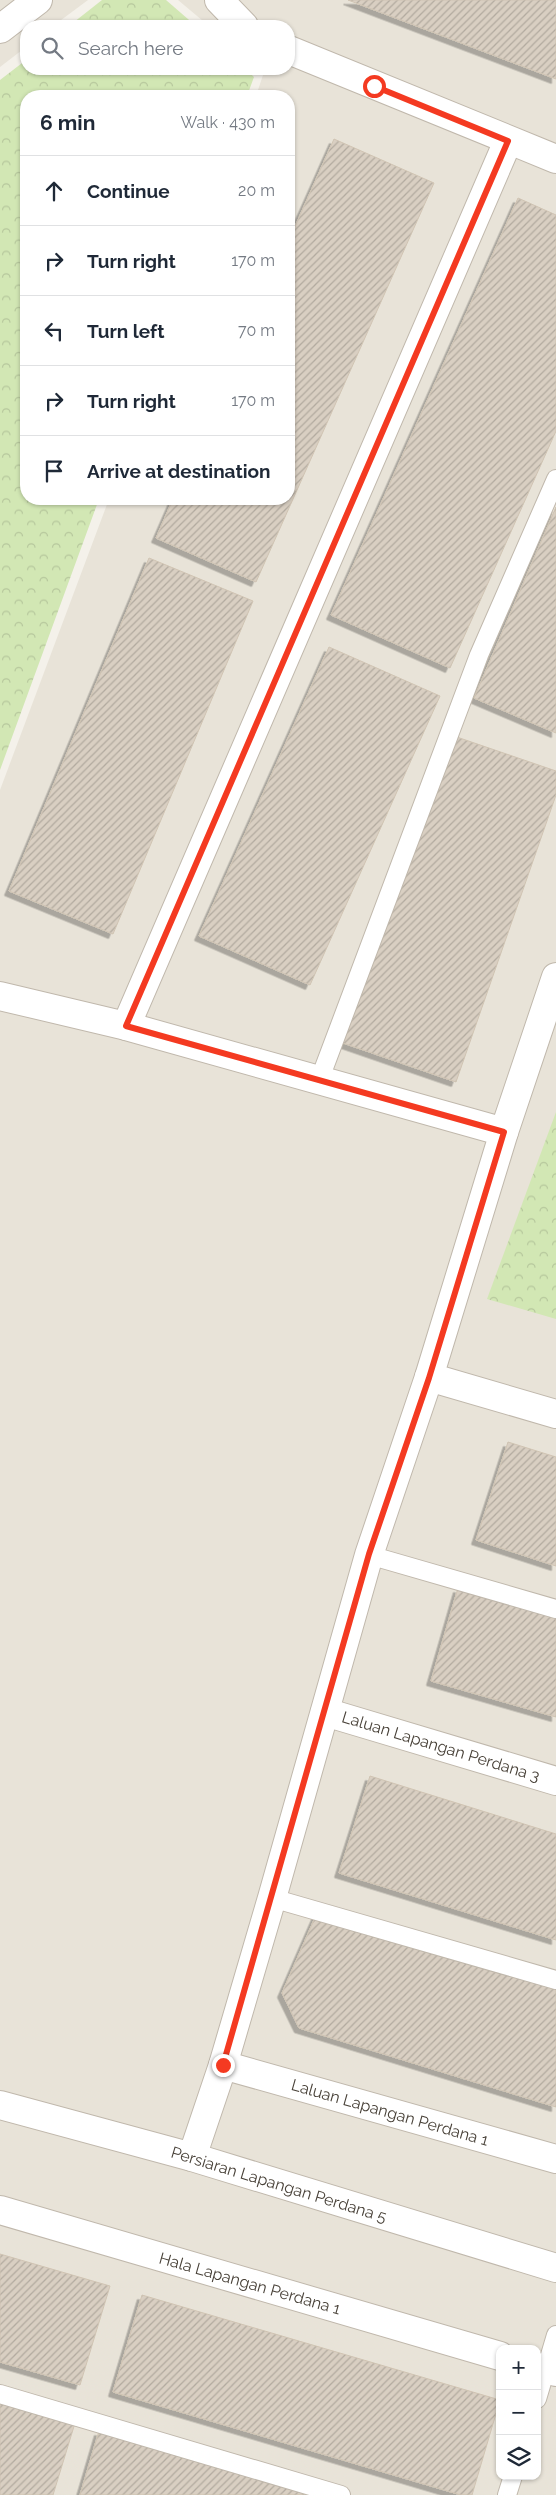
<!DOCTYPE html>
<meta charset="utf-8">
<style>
body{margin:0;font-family:Raleway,sans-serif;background:#f2f2f3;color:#1f2937}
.controls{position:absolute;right:15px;bottom:15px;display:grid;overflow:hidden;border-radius:10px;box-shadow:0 1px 4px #0004}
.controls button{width:45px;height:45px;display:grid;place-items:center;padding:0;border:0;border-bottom:1px solid #e0e1e3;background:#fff;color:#1f2937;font:25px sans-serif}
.stop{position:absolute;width:15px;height:15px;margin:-11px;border:4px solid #f43a21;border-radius:50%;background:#fff}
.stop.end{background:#f43a21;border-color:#fff;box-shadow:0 1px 5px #0008}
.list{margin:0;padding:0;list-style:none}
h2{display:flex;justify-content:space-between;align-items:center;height:65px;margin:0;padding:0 20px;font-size:21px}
h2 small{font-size:16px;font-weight:400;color:#747a83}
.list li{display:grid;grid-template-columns:32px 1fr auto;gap:15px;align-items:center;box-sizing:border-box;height:70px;padding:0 20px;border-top:1px solid #e0e1e3}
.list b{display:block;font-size:19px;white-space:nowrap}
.list em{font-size:16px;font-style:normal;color:#747a83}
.icon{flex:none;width:28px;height:28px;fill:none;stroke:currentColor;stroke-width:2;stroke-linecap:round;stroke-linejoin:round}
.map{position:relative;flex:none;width:556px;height:2495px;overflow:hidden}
.search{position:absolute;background:#fff;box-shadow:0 1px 4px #0004;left:20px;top:20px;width:275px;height:55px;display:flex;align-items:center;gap:12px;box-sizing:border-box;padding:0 18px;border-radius:20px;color:#747a83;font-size:19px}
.panel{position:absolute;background:#fff;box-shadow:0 1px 4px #0004;left:20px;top:90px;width:275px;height:415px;border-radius:20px}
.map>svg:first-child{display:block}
.residential{fill:#e8e3d8;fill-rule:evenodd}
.forest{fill:url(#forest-crowns)}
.building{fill:url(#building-hatch);stroke:#d0c4b3;filter:url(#shadow)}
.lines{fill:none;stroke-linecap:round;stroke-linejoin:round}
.service-casing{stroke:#c0b8ac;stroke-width:20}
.minor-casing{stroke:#c0b8ac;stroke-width:30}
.service{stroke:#fff;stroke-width:18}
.minor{stroke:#fff;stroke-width:28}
.route{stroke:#f43a21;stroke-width:6}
.labels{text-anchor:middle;stroke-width:4.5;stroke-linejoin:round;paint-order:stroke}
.street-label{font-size:16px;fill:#484138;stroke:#fff}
</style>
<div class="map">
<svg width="556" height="2495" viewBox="0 0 556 2495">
<defs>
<pattern id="forest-crowns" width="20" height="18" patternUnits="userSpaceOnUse" patternTransform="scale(1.25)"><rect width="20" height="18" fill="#d2e7b4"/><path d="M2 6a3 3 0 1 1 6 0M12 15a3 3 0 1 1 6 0" fill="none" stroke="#b6c79c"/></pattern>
<pattern id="building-hatch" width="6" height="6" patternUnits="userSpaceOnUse" patternTransform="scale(1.25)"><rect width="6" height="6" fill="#d9cfc2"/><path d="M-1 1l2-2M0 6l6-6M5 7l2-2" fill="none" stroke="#b2aa9f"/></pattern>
<filter id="shadow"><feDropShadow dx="-4.5" dy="4.5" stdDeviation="0" flood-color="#0004"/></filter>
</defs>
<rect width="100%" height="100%" fill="#f4f1ea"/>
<!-- residential -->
<g class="residential">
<polygon points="0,0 88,0 53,26 26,26 26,47 0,67"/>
<path d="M178,0H556V2495H0V790L109,499H289V96H256L264,72L260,69H289V26H209ZM500,2349H537V2476H500Z"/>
</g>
<!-- forest -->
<g class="forest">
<polygon points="102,0 166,0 196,26 69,26"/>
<polygon points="26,60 26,69 245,69 254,77 247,96 26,96 26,499 99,499 0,770 0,80"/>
<polygon points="556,1112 556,1319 487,1299"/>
</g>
<!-- building -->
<g class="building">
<polygon points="348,0 556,0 556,79"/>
<polygon points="334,139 434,183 256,582 156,538 173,499 289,499 289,240"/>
<polygon points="518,198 556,215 556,431 450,668 331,615"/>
<polygon points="556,507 556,733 474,698"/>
<polygon points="149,558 253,601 113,934 9,891"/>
<polygon points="329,647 440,696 310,985 199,936"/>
<polygon points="451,735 556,771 556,795 456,1082 343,1043"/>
<polygon points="508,1442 556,1457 556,1566 476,1540"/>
<polygon points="458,1588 556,1616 556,1717 431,1681"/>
<polygon points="370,1776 556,1834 556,1940 339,1873"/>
<polygon points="317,1913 556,1985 556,2107 299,2028 282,1993"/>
<polygon points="0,2254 110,2286 80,2385 0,2362"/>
<polygon points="142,2295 500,2400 472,2495 461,2495 113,2392"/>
<polygon points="0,2400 75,2423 53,2495 0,2495"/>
<polygon points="99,2431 319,2495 80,2495"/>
</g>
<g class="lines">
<defs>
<g id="service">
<polyline points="319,1081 479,655 556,479"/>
<polyline points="369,1555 556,1609"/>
<polyline points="272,1898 556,1980"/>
<polyline points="0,2394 341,2495"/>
<polyline points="537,2399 556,2335"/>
<polyline points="507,2495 513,2476"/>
</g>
<g id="minor">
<polyline points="219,0 244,26"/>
<polyline points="0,29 38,0"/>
<polyline points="289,50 556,159"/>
<polyline points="0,996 126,1026 504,1132"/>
<polyline points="126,1026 508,141"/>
<polyline points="429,1377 556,1414"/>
<polyline points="325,1712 556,1781"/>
<polyline points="223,2065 556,2159"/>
<polyline points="0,2105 192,2157 556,2268"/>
<polyline points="192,2157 223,2065 272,1898 369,1555 429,1377 504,1132 556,977"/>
<polyline points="0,2210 500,2356"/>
<polyline points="537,2367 556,2372"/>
</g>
</defs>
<!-- service casing -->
<use href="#service" class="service-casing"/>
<!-- minor casing -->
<use href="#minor" class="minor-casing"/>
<!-- service -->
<use href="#service" class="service"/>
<!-- minor -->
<use href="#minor" class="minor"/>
</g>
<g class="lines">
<!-- route -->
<polyline class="route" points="223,2065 369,1554 429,1378 504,1132 126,1026 508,141 374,86"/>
</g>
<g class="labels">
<!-- street labels -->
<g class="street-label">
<text transform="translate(441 1746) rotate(17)" y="6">Laluan Lapangan Perdana 3</text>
<text transform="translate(390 2112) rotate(16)" y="6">Laluan Lapangan Perdana 1</text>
<text transform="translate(279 2184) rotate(17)" y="6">Persiaran Lapangan Perdana 5</text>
<text transform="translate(250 2283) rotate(16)" y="6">Hala Lapangan Perdana 1</text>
</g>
</g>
</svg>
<div class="controls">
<button>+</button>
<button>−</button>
<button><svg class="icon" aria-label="layers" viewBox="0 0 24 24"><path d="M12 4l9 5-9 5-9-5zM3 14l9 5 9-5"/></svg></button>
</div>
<div class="stop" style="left:374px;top:86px"></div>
<div class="stop end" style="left:223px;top:2065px"></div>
<div class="search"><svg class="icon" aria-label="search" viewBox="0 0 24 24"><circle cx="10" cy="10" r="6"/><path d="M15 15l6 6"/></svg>Search here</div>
<section class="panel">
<h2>6 min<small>Walk · 430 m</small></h2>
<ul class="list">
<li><svg class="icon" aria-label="ahead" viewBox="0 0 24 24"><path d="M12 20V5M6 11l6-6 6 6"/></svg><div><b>Continue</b></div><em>20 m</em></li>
<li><svg class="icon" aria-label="right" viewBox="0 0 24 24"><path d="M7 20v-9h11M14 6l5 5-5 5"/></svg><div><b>Turn right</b></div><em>170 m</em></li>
<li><svg class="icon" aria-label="left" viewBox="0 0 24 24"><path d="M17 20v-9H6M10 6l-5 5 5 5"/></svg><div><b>Turn left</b></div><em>70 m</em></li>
<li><svg class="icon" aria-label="right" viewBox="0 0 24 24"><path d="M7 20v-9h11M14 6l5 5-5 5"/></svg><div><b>Turn right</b></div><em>170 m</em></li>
<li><svg class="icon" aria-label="arrive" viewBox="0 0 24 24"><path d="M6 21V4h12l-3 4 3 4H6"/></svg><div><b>Arrive at destination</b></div></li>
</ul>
</section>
</div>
